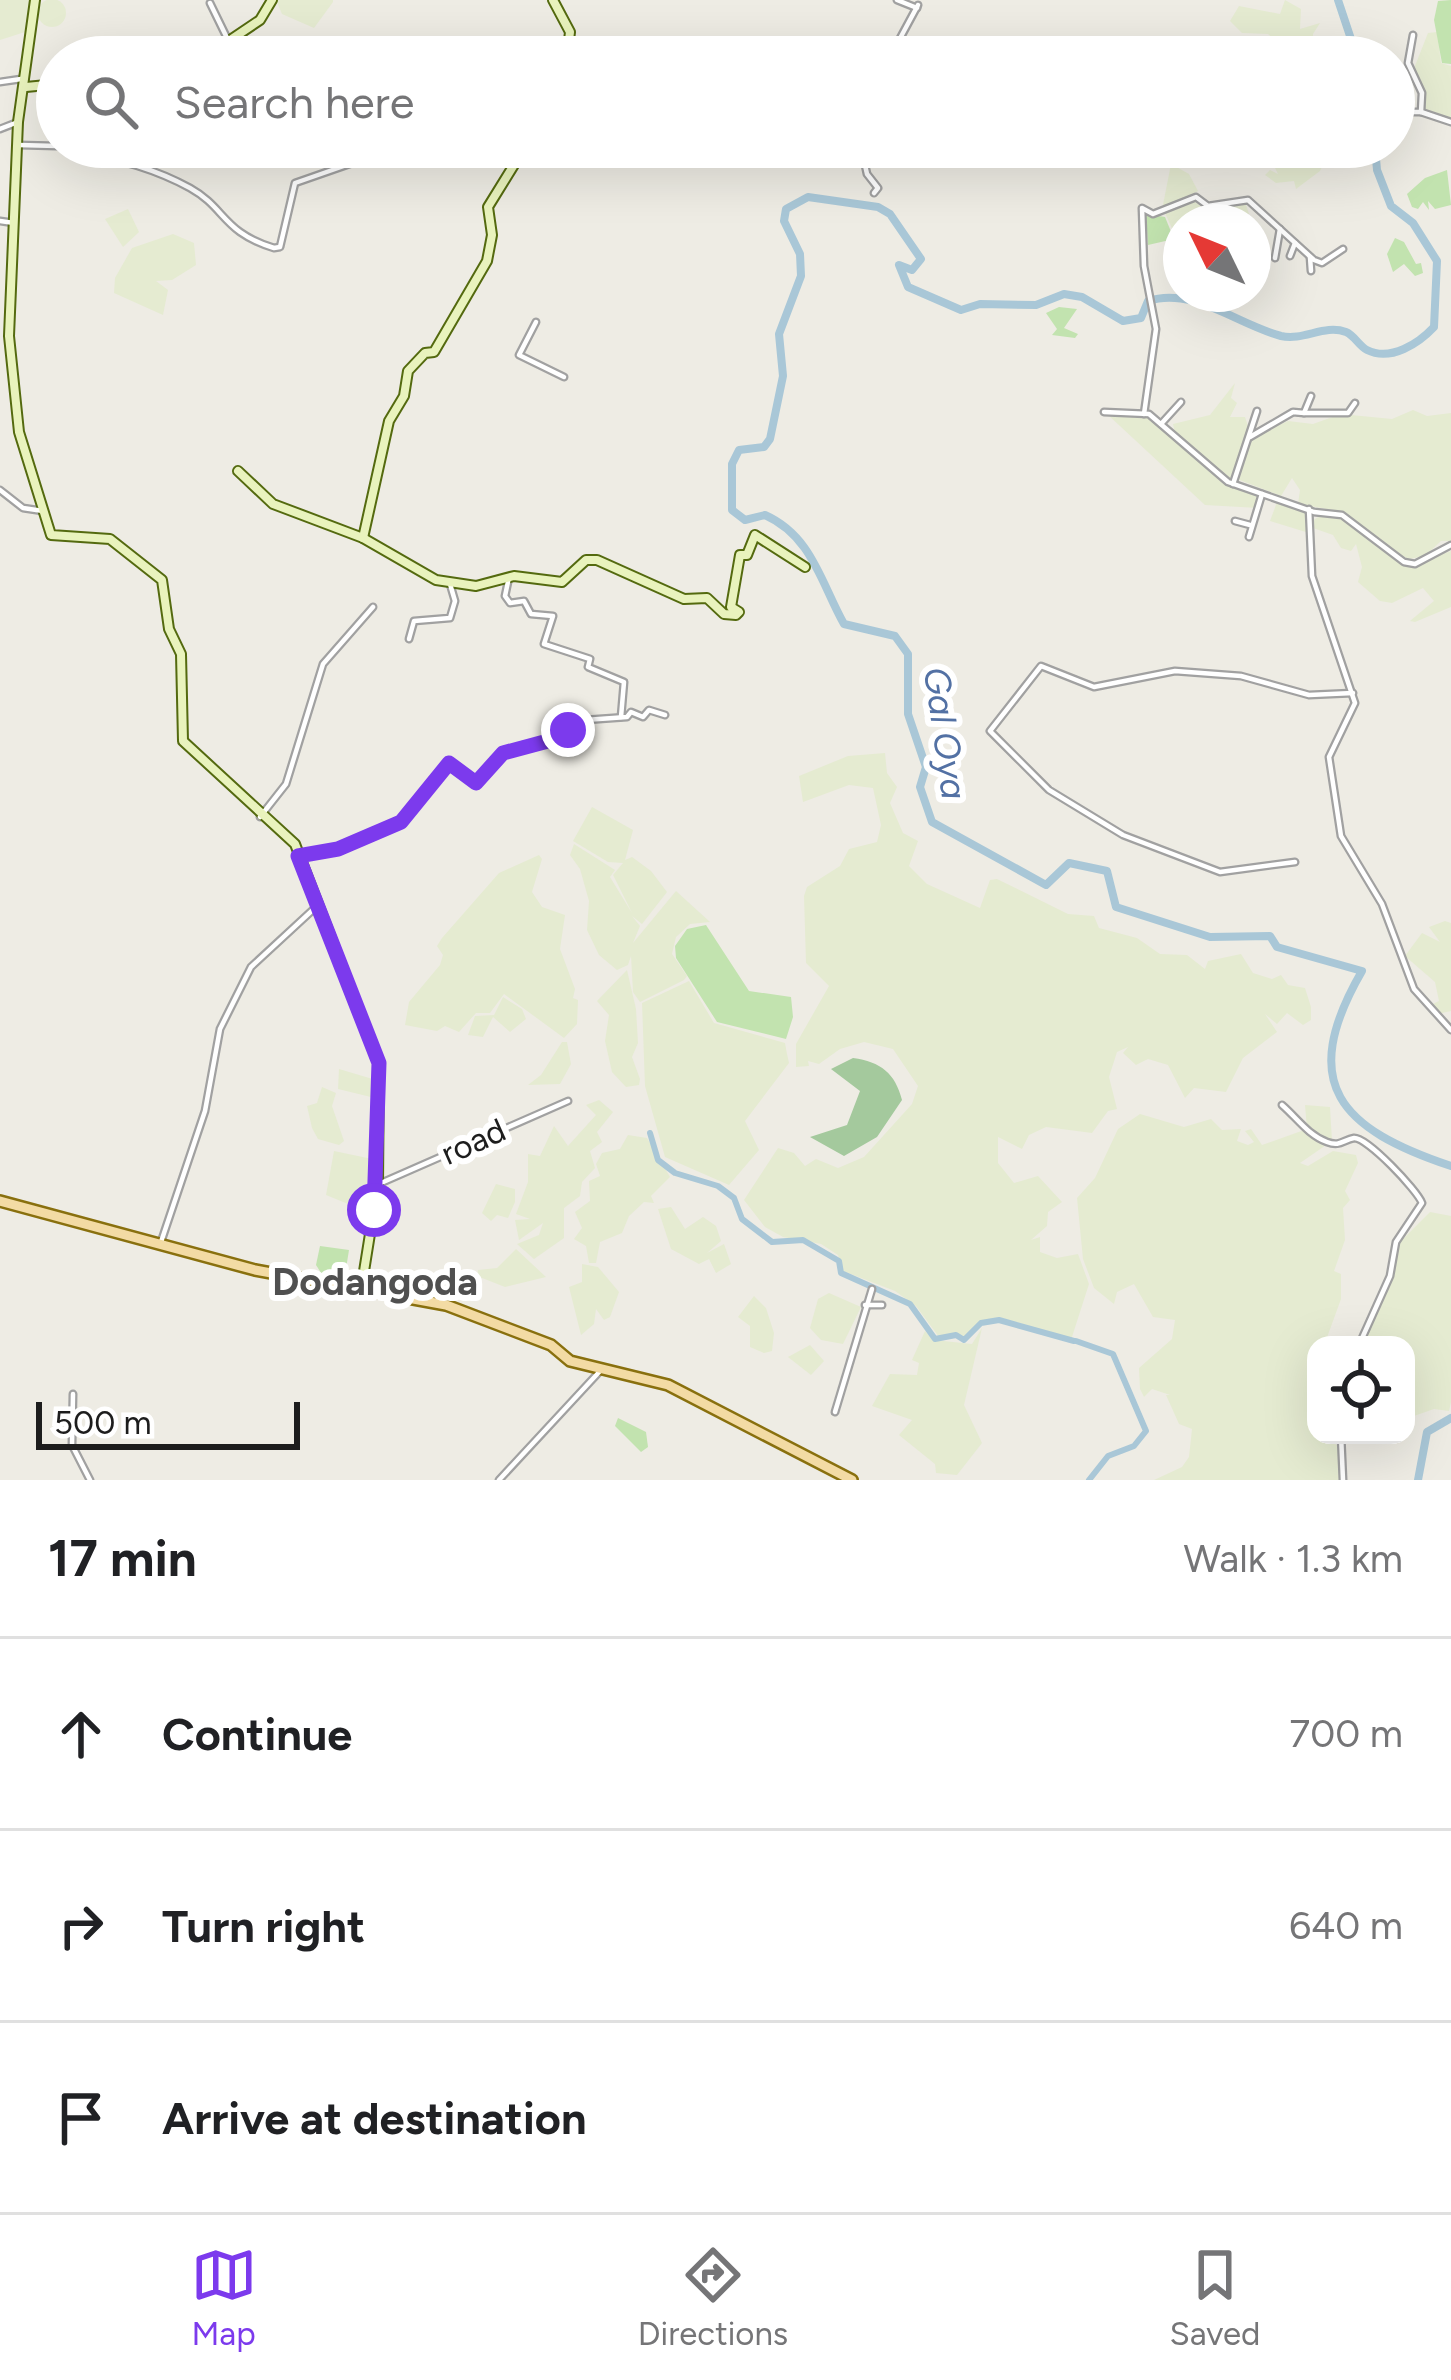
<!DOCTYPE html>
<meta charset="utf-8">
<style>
body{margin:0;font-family:Figtree,sans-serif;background:#f2f2f2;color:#202124}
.controls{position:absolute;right:36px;bottom:36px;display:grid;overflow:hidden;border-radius:24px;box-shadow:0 12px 48px #0002}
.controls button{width:108px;height:108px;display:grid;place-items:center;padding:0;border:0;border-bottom:3px solid #e0e0e0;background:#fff;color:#202124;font:60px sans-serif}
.compass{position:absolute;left:1163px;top:204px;width:108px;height:108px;border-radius:50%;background:#fff;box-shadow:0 12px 48px #0002;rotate:313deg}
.scale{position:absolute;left:36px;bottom:30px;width:264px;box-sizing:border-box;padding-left:12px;border:6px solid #1d1d1d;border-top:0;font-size:33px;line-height:42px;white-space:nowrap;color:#1d1d1d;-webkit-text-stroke:9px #fff;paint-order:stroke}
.stop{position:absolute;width:36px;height:36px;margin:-27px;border:9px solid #7c3aed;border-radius:50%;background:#fff}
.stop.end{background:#7c3aed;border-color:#fff;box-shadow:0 3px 12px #0008}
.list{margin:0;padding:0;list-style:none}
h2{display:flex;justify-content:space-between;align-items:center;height:156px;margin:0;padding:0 48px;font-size:51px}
h2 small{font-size:39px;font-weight:400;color:#757577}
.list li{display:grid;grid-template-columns:78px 1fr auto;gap:36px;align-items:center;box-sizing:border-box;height:192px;padding:0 48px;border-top:3px solid #e0e0e0}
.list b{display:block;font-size:45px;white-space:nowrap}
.list em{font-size:39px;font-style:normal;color:#757577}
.icon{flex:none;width:66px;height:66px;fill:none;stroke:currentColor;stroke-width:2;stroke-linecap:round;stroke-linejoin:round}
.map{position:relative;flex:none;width:1451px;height:1480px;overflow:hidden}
.search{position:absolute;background:#fff;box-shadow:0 12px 48px #0002;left:36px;right:36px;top:36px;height:132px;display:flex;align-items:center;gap:30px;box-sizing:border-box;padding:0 42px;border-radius:66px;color:#757577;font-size:45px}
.sheet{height:732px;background:#fff}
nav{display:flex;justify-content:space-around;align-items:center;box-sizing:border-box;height:168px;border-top:3px solid #e0e0e0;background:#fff;font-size:33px;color:#757577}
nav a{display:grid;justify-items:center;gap:6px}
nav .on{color:#7c3aed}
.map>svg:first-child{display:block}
.farmland{fill:#e5ebd1}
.grass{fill:#c2e3af}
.forest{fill:#a4c99d}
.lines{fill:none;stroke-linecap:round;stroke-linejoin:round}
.canal{stroke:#a9c7d7;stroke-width:6}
.river{stroke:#a9c7d7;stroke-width:8}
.minor-casing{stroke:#a1a1a1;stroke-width:9}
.secondary-casing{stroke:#546a0f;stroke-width:12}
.primary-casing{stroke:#89700e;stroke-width:14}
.minor{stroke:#fff;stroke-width:4.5}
.secondary{stroke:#e9f3bd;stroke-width:8}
.primary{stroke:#f3dba4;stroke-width:9}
.route{stroke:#7c3aed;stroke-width:15}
.labels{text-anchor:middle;stroke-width:12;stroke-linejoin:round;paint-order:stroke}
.street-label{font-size:33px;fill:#1d1d1d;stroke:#fff}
.water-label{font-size:36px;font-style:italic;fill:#5371a4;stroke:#fff}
.quarter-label{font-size:39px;font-weight:bold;fill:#505050;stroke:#fff}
</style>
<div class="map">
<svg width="1451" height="1480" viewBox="0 0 1451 1480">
<rect width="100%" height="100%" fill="#eeece4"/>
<!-- farmland -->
<g class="farmland">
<circle cx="52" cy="13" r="14"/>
<polygon points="0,0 32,0 25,32 0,40"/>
<polygon points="276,0 333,0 333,2 314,28 282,14"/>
<polygon points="1285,0 1301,9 1300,29 1320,23 1313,34 1313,57 1266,57 1263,45 1278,43 1268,34 1242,33 1230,21 1239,6 1280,14"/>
<polygon points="1437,32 1441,63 1451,66 1451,120 1423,112 1423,92 1413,71 1428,33"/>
<polygon points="1295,147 1331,147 1320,171 1296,189 1294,181 1276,183 1265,175 1270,170 1278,174 1275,168"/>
<polygon points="1171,164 1189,174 1198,191 1162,210"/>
<polygon points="1194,201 1203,208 1221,209 1245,202 1249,214 1237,217 1237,222 1181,222 1181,248 1165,213"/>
<polygon points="128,209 139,232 123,247 105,219"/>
<polygon points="173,234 194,243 196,265 172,280 156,281 168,290 163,315 114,293 115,278 132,248"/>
<polygon points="1235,383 1231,398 1237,403 1230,417 1245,417 1250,432 1232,482 1175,433 1173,424 1210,415"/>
<polygon points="1413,410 1427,416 1451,413 1451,541 1441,541 1425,556 1409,559 1396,553 1344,512 1298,504 1300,490 1292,478 1281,496 1237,479 1251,438 1288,421 1313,424 1341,414 1392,419"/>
<polygon points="1106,413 1148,416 1229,484 1259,495 1258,508 1205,505"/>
<polygon points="1277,502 1307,512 1309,533 1270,521"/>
<polygon points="1323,514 1343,517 1407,567 1451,551 1451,607 1415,622 1410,621 1434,601 1423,588 1392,603 1380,601 1358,582 1362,567 1356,544 1351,551 1341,548 1333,535 1313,528 1312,521"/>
<polygon points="885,753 887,773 897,787 890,803 903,833 918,841 909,866 927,884 980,908 990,880 997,879 1068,914 1094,916 1099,928 1137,938 1160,954 1187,955 1205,969 1208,961 1241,954 1253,973 1272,979 1281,975 1288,985 1305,988 1311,1007 1311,1020 1303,1025 1287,1013 1277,1024 1265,1014 1277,1032 1243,1058 1226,1092 1194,1088 1185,1098 1168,1065 1148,1059 1136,1065 1123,1053 1128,1047 1117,1052 1109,1077 1117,1109 1108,1111 1092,1133 1046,1127 1029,1135 1022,1149 998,1137 998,1163 1014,1183 1038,1176 1062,1202 1048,1212 1047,1226 1031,1240 1040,1237 1040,1252 1057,1258 1078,1254 1089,1284 1071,1340 999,1317 978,1323 967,1338 939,1337 916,1306 895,1291 843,1271 838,1255 821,1244 783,1237 765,1227 744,1200 778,1148 794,1153 805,1166 816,1159 838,1168 864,1157 912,1104 918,1086 893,1049 864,1042 840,1049 819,1064 808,1061 809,1066 796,1067 796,1044 829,986 806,963 804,896 807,887 840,866 849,849 877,842 881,825 873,788 849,785 803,802 799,776 848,756"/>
<polygon points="592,807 633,830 625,860 632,857 651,871 667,892 642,924 632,916 640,926 633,943 676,891 710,922 690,924 676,937 672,954 687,976 684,980 640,1002 633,992 631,956 628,965 617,970 599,955 587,930 589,901 580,869 570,855 574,844 615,870 610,877 632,913 613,875 623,863 608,862 573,841"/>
<polygon points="539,855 542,859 532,892 542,907 565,915 560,949 575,989 573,998 578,1000 577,1024 564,1038 504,994 490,1013 476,1013 459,1032 445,1026 437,1031 405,1025 409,1002 440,965 443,955 437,946 442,938 499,873"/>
<polygon points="1445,921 1451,923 1451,1011 1438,1014 1431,1005 1439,1001 1435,982 1405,956 1422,933 1440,942 1429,927"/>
<polygon points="627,970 636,1009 638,1043 632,1057 640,1079 639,1085 626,1087 612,1072 605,1041 609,1015 597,1001"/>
<polygon points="689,981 714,1023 785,1043 787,1054 789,1063 745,1121 759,1150 729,1185 665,1157 645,1086 642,1003"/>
<polygon points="503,997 522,1009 526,1019 510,1032 493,1017 483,1037 468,1035 475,1016 494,1015"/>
<polygon points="562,1042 567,1042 571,1064 560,1084 528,1085 541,1075"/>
<polygon points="339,1069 376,1080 375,1098 338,1089"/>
<polygon points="322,1087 336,1093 332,1106 344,1141 339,1145 318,1139 312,1128 307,1106 317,1103"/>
<polygon points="599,1100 613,1112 597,1132 602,1142 590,1151 595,1168 582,1182 580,1196 564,1208 564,1238 534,1259 517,1244 539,1235 543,1223 519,1240 515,1220 530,1219 516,1214 528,1182 528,1154 540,1156 554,1126 568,1146 596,1115 586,1105"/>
<polygon points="1305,1105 1330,1107 1332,1141 1300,1163 1308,1166 1333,1151 1356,1155 1358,1163 1345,1191 1350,1200 1343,1208 1345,1240 1334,1271 1341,1274 1341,1299 1325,1343 1338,1336 1344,1345 1316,1345 1316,1435 1339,1446 1343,1480 1154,1480 1182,1467 1189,1457 1192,1429 1179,1424 1166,1395 1170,1395 1152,1389 1144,1397 1140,1389 1139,1368 1172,1339 1175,1320 1153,1317 1134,1284 1117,1292 1114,1304 1094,1288 1083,1259 1077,1198 1095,1178 1118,1129 1140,1114 1184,1127 1211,1119 1222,1130 1241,1129 1237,1141 1248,1145 1254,1142 1245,1131 1251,1129 1262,1145 1307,1129"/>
<polygon points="628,1135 647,1138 670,1177 651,1196 654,1203 644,1202 629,1216 622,1233 600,1242 596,1263 589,1263 586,1246 574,1239 582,1228 575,1212 590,1201 589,1181 600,1176 596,1164 602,1153 620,1149"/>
<polygon points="334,1151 377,1160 375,1192 366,1190 358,1208 326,1195"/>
<polygon points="496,1184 515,1189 515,1202 508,1218 497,1215 491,1221 482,1213"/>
<polygon points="671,1207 685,1229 703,1217 716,1226 721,1241 707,1253 724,1244 731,1264 716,1273 709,1259 699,1264 671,1249 658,1209"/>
<polygon points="1430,1212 1451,1216 1451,1402 1449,1411 1434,1409 1414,1416 1406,1411 1406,1345 1361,1345 1393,1276 1399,1243"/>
<polygon points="516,1249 546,1277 505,1287 477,1276 478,1270 497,1268"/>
<polygon points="582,1264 598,1267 619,1292 610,1317 604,1320 596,1309 594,1324 581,1335 569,1287 582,1282"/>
<polygon points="829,1293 861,1307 843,1344 821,1340 810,1328 818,1299"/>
<polygon points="754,1296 766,1308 774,1333 772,1351 764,1353 750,1347 750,1326 738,1317"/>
<polygon points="982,1328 964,1405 982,1443 957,1475 936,1473 935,1464 899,1435 912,1420 872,1406 890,1374 917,1375 919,1363 912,1360 925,1331 934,1340 972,1344"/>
<polygon points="810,1345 824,1361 811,1375 788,1357"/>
</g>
<!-- grass -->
<g class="grass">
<polygon points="1451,0 1451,64 1442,63 1434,20 1438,1"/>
<polygon points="1447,170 1451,205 1435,209 1428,201 1429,210 1423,202 1418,209 1412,207 1407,194 1425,178"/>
<polygon points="1146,214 1165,217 1174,239 1148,245"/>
<polygon points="1395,238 1404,242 1416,264 1421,263 1423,273 1415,276 1404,264 1393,272 1387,254"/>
<polygon points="1059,307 1077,309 1064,328 1078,334 1075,338 1052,335 1057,329 1046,313"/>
<polygon points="706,925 749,991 791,997 793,1017 786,1039 717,1022 676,958 675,946 687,929"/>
<polygon points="320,1246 349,1250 344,1281 325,1279 316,1265"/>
<polygon points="618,1418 646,1432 648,1447 641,1452 615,1426"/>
</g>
<!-- forest -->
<path class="forest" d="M853,1058C881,1062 895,1073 902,1100L877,1137L844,1156L810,1137L847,1125L860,1091L831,1069Z"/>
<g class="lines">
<!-- canal -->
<g class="canal">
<polyline points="650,1133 658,1160 675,1173 718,1186 734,1198 742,1219 772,1242 803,1240 839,1261 841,1273 910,1304 935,1339 956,1335 964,1340 981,1323 999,1320 1074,1341"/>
<polyline points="1076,1341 1113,1354 1146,1431 1134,1446 1108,1456 1089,1480"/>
</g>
<!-- river -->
<g class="river">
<polyline points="1338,0 1357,57"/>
<path d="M1375,147L1377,170L1391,206L1413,223L1437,261L1434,327C1419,343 1391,362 1367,350C1359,346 1354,335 1346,332C1324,324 1304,341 1281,336C1238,325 1193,286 1148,301L1141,318L1123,321L1082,297L1064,294L1036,305L980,304L961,310L908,287L899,265L912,270L921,259L890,214L878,207L808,197L786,209L784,221L800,254L801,276L779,334L783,376L770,439L764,447L739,450L732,464V510L745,520L765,515C812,536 821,583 844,624L895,636L908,654V714L926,767L920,787L932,822L1046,885L1069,863L1107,871L1116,907L1210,937L1270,936L1277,947L1362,971C1296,1085 1341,1129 1451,1166"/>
<polyline points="1418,1480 1427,1432 1451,1418"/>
</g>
<defs>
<g id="minor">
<polyline points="897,0 917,8"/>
<polyline points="210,3 228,40"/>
<polyline points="231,39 246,57"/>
<polyline points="890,57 918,5"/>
<polyline points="0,82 21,79"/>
<polyline points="1411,112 1421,112 1422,93 1408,63 1413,35"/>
<polyline points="1421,112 1451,122"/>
<polyline points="1394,114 1404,108"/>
<polyline points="0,129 18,122"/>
<polyline points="19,145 57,146"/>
<path d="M63,147C109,158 148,165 190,188C226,208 222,232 274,248L280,247L295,183L361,160L362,147"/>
<polyline points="861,147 867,174 878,188 874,193"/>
<polyline points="0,221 14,223"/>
<polyline points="1290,256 1295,243"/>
<polyline points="1310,257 1311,271"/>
<polyline points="1275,258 1280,229"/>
<polyline points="536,322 519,355 564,377"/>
<polyline points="1104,412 1149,414 1228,482 1314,512 1342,515 1404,562 1415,564 1451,545"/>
<polyline points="1304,413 1348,413 1355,403"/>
<polyline points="1144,414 1156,329 1144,266 1142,208 1153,214 1196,197 1208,206 1248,200 1314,260 1322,263 1343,249"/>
<polyline points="1161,424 1181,402"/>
<polyline points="1250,437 1293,412 1304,413 1311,396"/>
<polyline points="1233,484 1257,411"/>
<polyline points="0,490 23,508 43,511"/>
<polyline points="1309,509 1312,576 1355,703 1329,757 1341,836 1382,904 1414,989 1451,1030"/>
<polyline points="1235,521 1250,525"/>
<polyline points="1249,537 1262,494"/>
<polyline points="509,577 505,596 510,603 524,601 531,614 553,616 544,644 590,659 588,667 624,682 621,717"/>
<polyline points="409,639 414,621 450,618 455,601 450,584"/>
<polyline points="260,817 286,784 323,664 373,607"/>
<polyline points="299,856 338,849 401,822 449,763 475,783 503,753 547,741 561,744 571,721 627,717 631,712 643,717 649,710 665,715"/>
<polyline points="1295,862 1220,872 1123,835 1049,790 990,731 1041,666 1094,687 1175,671 1241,676 1309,695 1353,693"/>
<path d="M1282,1105C1297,1118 1308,1135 1327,1142C1340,1147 1343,1140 1354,1138C1367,1137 1417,1190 1422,1203L1396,1242L1390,1276L1359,1345"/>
<polyline points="381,1183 568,1101"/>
<polyline points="161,1242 205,1111 220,1029 251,967 317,906"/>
<polyline points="865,1305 882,1305"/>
<polyline points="73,1394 72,1445 90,1480"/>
<polyline points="835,1412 872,1289"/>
<polyline points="1341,1435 1343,1480"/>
<polyline points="499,1480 601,1370"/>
</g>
<g id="secondary">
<polyline points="35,0 18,122 9,336 19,432 51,535 110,539 162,580 169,629 181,654 183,741 295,844 379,1063 378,1184 361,1290"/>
<polyline points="553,0 570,32 567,57"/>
<polyline points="205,57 260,20 272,0"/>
<polyline points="26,87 57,84"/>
<polyline points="238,471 273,504 363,538 436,580 476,586 514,576 562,582 586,560 597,560 684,599 707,598 724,614 736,615 739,612 731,607 740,555 747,555 755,535 805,567"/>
<polyline points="363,538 389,421 404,396 408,371 425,353 434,352 487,261 492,235 488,207 525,147"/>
</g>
<polyline id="primary" points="0,1201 255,1270 446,1305 551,1345 570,1361 668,1385 852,1480"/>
</defs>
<!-- minor casing -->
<use href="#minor" class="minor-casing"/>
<!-- secondary casing -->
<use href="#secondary" class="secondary-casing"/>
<!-- primary casing -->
<use href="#primary" class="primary-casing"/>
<!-- minor -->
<use href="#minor" class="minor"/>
<!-- secondary -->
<use href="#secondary" class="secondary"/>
<!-- primary -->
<use href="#primary" class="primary"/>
</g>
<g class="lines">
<!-- route -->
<polyline class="route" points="374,1210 379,1063 298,856 338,849 401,822 449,763 476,783 503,753 548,741 561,744 568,730"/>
</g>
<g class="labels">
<!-- street labels -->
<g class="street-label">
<text transform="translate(473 1141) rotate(-24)" y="12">road</text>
</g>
<!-- water labels -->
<g class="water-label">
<text transform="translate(946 733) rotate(82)" y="13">Gal Oya</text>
</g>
<!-- quarter labels -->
<g class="quarter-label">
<text x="375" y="1295">Dodangoda</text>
</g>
</g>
</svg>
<div class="controls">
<button><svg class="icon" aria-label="locate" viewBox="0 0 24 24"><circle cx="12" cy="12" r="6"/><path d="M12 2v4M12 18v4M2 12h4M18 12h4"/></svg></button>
</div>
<svg class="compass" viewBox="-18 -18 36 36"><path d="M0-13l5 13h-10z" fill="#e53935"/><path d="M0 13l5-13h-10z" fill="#757577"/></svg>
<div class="scale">500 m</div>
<div class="stop" style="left:374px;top:1210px"></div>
<div class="stop end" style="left:568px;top:730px"></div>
<div class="search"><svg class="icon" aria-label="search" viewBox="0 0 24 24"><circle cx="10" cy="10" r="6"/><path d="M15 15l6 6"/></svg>Search here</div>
</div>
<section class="sheet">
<h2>17 min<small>Walk · 1.3 km</small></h2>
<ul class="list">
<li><svg class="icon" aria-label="ahead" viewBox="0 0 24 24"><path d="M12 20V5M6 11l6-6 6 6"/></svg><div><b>Continue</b></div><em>700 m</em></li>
<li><svg class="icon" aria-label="right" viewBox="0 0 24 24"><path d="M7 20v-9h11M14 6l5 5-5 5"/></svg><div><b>Turn right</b></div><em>640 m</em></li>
<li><svg class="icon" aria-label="arrive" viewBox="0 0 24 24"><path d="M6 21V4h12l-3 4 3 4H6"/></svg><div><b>Arrive at destination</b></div></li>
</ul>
</section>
<nav>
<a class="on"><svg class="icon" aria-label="map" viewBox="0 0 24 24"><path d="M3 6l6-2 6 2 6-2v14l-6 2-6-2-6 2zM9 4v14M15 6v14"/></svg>Map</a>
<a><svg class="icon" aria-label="directions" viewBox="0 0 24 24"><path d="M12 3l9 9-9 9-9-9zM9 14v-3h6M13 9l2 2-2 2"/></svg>Directions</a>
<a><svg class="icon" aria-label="saved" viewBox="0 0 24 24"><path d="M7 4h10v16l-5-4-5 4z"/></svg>Saved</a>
</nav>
